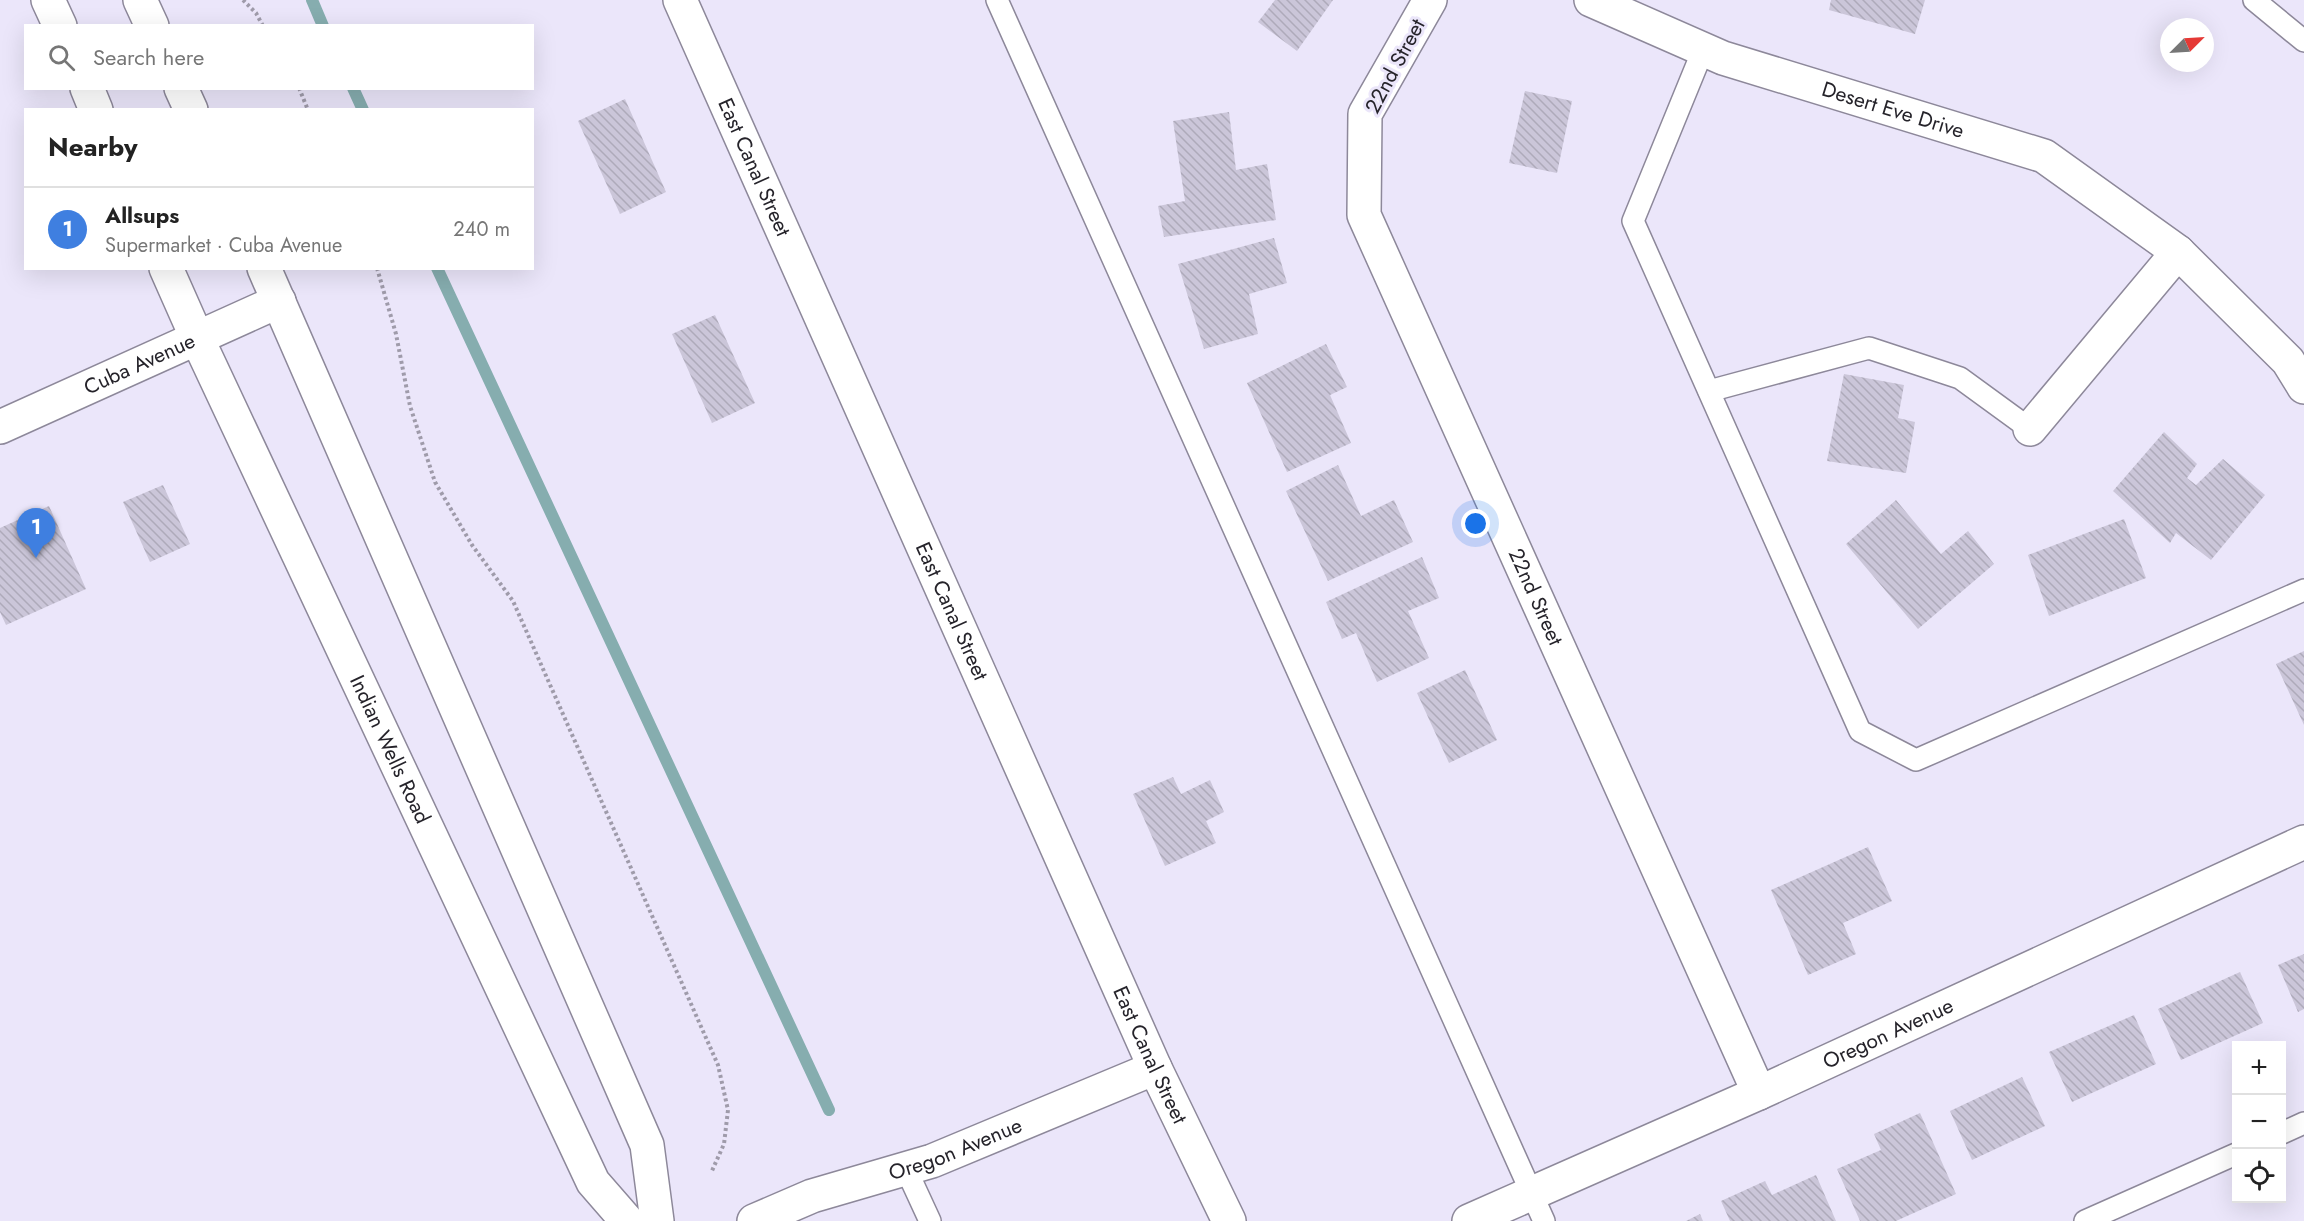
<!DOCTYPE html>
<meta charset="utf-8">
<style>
body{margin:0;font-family:Jost,sans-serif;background:#f6f6f6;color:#222}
.controls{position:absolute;right:18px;bottom:18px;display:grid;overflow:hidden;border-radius:0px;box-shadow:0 6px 24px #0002}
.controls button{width:54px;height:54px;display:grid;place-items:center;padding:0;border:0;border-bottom:2px solid #e0e0e0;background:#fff;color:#222;font:30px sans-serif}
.compass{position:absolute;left:2160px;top:18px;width:54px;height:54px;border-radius:50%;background:#fff;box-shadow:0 6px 24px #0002;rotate:66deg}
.you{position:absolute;left:1476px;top:524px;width:21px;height:21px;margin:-15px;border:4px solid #fff;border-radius:50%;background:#1a73e8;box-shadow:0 0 0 9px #1a73e833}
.badge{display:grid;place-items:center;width:39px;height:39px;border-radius:50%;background:#db2777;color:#fff;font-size:20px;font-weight:700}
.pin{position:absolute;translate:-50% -50px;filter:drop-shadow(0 2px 3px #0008)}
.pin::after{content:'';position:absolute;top:32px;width:21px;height:18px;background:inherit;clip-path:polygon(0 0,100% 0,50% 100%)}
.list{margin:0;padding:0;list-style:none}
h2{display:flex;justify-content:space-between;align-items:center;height:78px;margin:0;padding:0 24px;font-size:26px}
h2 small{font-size:20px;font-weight:400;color:#767676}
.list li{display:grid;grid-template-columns:39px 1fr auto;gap:18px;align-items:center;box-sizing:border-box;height:84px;padding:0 24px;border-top:2px solid #e0e0e0}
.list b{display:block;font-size:22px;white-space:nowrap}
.list p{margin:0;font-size:20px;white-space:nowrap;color:#767676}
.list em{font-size:20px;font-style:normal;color:#767676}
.icon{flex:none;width:33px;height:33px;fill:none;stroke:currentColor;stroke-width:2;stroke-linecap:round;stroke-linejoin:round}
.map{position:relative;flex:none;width:2304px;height:1221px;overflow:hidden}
.search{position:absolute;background:#fff;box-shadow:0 6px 24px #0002;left:24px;top:24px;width:510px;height:66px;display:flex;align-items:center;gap:15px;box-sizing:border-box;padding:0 21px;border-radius:0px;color:#767676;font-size:22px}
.panel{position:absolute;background:#fff;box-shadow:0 6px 24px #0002;left:24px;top:108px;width:510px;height:162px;border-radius:0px}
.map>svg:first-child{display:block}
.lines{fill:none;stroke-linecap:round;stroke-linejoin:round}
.stream{stroke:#86adaf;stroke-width:12}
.building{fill:url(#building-back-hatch)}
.lane-casing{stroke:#8d889a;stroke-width:24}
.street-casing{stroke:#8d889a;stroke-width:36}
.secondary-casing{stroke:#8d889a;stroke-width:36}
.path{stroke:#9f9baa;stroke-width:4;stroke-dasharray:3 3;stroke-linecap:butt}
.lane{stroke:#fff;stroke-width:21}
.street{stroke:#fff;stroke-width:33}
.secondary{stroke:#fff;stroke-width:33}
.labels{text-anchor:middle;stroke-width:6;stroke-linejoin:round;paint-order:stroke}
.street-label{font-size:21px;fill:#25232a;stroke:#ebe6fa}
</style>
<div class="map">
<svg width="2304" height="1221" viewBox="0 0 2304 1221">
<defs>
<pattern id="building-back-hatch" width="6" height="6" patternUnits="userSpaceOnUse" patternTransform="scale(1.5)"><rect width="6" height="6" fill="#cbc6d9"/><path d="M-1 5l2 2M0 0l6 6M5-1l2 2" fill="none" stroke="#aeaaba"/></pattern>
</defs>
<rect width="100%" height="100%" fill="#ebe6fa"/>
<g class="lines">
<!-- stream -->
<g class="stream">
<polyline points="312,0 323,26"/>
<polyline points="353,88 363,110"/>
<polyline points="437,268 829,1110"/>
</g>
</g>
<!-- building -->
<g class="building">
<polygon points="1275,0 1333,0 1297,51 1258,22"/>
<polygon points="1831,0 1925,0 1915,34 1829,10"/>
<polygon points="1525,91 1572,101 1557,173 1509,163"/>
<polygon points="625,99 666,192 620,214 578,121"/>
<polygon points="1229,112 1236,170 1267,164 1276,220 1164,237 1158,206 1185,201 1173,121"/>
<polygon points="1274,238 1287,283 1249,294 1258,334 1204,349 1178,264"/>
<polygon points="715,315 755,403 712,423 672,334"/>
<polygon points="1326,344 1347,387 1330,395 1351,443 1287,472 1247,383"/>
<polygon points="1844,374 1904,385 1898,418 1915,422 1906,473 1827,461"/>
<polygon points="2164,432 2197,464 2187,478 2196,485 2223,459 2265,495 2211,560 2176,533 2170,543 2113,491"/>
<polygon points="1338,465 1361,516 1394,500 1413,542 1328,581 1286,491"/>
<polygon points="163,485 190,544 150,562 123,502"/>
<polygon points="1896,500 1941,554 1968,531 1994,564 1918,629 1846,544"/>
<polygon points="49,506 86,589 6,625 0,612 0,528"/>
<polygon points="2124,519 2146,578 2049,616 2028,555"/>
<polygon points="1422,557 1439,598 1408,611 1429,658 1377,682 1356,633 1342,639 1326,602"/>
<polygon points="2304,651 2304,725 2276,664"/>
<polygon points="1465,670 1497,740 1449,763 1417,693"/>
<polygon points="1173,777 1181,794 1210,780 1224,812 1206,821 1216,843 1165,866 1133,794"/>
<polygon points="1868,847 1892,901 1843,923 1856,954 1808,975 1771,890"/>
<polygon points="2304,954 2304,1009 2298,1012 2278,965"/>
<polygon points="2240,972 2263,1023 2181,1060 2158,1009"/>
<polygon points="2134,1015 2156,1064 2072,1102 2049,1052"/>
<polygon points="2022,1077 2045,1126 1972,1160 1950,1111"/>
<polygon points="1920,1113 1956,1194 1896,1221 1860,1221 1837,1169 1881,1150 1874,1134"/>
<polygon points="1816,1175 1836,1221 1730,1221 1721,1201 1765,1181 1772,1195"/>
<polygon points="1700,1214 1703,1221 1686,1221"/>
</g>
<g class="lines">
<defs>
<g id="lane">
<polyline points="997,0 1544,1221"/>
<polyline points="2254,0 2304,41"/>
<polyline points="1703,50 1633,221 1860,731 1916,760 2304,590"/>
<polyline points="1709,391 1869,348 1960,378 2030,429"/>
<polyline points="2282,1133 2304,1123"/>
<polyline points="906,1169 930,1221"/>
<polyline points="2085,1221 2236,1154"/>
</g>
<g id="street">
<path id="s1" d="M680,0L1155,1068L1229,1221"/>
<path id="s2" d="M1430,0L1365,114L1364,215L1759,1093"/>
<path id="s3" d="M1591,0L1723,58L2044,156L2178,252L2288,361L2304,387"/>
<polyline points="2030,429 2178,252"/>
<path id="s4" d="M754,1221L812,1196L932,1161L1155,1068"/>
<path id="s5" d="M1469,1221L1759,1093L2304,842"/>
</g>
<g id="secondary">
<polyline points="48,0 60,26"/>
<polyline points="140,0 152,26"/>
<polyline points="87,88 96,110"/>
<polyline points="181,88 191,110"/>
<path id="s6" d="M166,268L197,338L593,1182L627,1221"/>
<polyline points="264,268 647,1145 657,1221"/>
<path id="s7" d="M0,427L279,301"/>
</g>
</defs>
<!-- lane casing -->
<use href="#lane" class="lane-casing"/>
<!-- street casing -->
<use href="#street" class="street-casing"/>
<!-- secondary casing -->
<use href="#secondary" class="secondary-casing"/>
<!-- path -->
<g class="path">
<polyline points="243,0 256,13 263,26"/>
<polyline points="299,88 308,110"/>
<polyline points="377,268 396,334 410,406 435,482 472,545 513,601 718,1065 728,1110 724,1144 711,1173"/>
</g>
<!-- lane -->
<use href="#lane" class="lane"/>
<!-- street -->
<use href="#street" class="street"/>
<!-- secondary -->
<use href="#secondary" class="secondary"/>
</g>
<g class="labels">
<!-- street labels -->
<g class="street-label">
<text transform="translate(1395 66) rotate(-62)" y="7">22nd Street</text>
<text dy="7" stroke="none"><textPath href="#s3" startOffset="322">Desert Eve Drive</textPath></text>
<text dy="7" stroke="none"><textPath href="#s1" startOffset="183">East Canal Street</textPath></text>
<text dy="7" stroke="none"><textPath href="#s7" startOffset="153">Cuba Avenue</textPath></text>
<text dy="7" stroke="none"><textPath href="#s2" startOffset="651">22nd Street</textPath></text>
<text dy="7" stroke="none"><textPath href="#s1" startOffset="669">East Canal Street</textPath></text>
<text dy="7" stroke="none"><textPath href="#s6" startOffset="531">Indian Wells Road</textPath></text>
<text dy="7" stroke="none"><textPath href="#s5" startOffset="459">Oregon Avenue</textPath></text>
<text dy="7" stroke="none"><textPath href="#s1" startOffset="1155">East Canal Street</textPath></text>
<text dy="7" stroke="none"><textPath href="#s4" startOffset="214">Oregon Avenue</textPath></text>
</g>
</g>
</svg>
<div class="controls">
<button>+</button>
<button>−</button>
<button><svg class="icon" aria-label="locate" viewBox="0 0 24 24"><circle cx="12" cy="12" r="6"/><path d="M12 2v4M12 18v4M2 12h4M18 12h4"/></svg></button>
</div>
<svg class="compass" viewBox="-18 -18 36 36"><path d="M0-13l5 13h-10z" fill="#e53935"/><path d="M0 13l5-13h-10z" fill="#767676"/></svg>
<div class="you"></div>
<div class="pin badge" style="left:36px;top:558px;background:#3f7fe0">1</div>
<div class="search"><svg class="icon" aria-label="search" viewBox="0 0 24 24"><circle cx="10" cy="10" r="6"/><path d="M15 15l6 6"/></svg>Search here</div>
<section class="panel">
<h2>Nearby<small></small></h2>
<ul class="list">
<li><span class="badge" style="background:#3f7fe0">1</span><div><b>Allsups</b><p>Supermarket · Cuba Avenue</p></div><em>240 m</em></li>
</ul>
</section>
</div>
